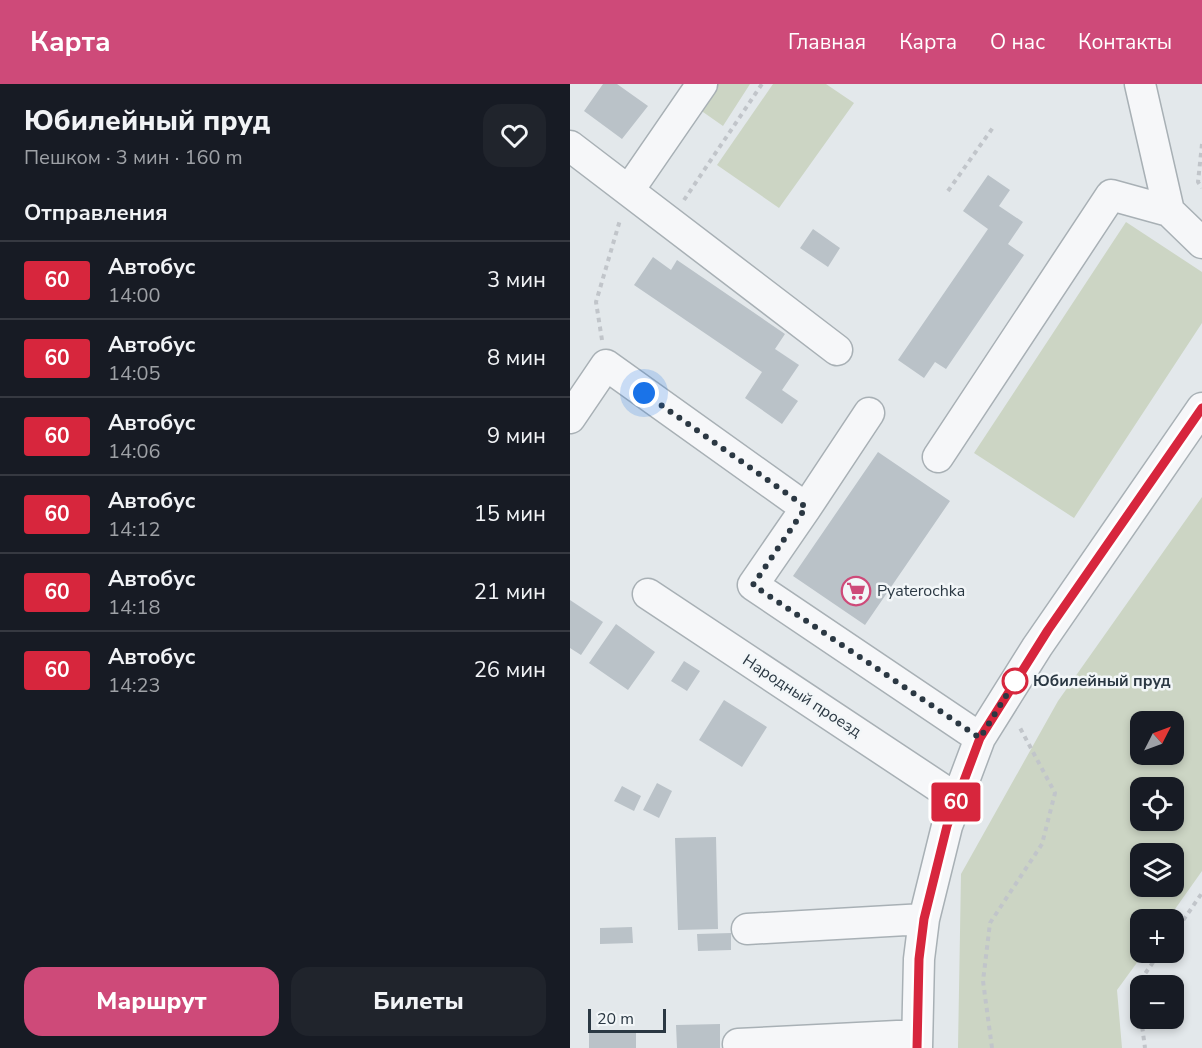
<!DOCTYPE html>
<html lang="ru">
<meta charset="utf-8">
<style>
:root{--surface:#171b24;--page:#20242c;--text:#f1f3f6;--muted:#9ea1a6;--line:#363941;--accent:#ce4a79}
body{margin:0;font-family:"Nunito Sans",sans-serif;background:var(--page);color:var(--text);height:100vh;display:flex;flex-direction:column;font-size:22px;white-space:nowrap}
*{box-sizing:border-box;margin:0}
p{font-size:20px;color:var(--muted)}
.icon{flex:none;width:33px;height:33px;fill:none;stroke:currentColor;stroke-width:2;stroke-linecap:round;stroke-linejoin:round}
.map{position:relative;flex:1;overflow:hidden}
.panel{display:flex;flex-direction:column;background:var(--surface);width:570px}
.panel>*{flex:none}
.badge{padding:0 12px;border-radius:4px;font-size:21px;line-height:39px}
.needle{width:39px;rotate:48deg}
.buttons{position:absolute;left:560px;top:627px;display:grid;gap:12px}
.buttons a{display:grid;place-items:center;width:54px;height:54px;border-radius:12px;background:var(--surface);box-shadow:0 3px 9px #0003;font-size:30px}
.scale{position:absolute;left:18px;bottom:15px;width:78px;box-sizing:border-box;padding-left:6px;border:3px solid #2b3843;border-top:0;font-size:16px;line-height:21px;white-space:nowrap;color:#2b3843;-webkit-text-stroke:4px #f2f6f8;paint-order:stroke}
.you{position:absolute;width:30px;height:30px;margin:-15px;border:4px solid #fff;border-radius:50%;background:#1a73e8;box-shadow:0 0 0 9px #1a73e833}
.map>.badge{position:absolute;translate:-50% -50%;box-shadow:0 0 0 3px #fff}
h2{padding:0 24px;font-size:22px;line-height:54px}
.round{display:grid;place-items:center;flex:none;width:63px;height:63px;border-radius:18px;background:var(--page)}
.head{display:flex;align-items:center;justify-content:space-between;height:102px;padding:0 24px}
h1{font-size:28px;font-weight:800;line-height:45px}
.primary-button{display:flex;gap:12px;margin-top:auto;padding:12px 24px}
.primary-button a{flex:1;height:69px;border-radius:18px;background:var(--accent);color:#fff;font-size:24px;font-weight:800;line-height:69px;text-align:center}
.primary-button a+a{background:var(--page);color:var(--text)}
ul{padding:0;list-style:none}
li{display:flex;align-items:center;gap:18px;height:78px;padding:0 24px;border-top:2px solid var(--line)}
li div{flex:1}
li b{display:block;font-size:22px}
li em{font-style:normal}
li .badge{min-width:66px;font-weight:700;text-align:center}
header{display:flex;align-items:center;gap:36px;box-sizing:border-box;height:84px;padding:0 30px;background:var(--accent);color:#fff}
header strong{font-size:28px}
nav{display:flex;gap:33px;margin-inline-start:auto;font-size:21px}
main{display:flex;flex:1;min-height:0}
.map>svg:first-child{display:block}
.green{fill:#ccd5c4;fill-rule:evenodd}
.building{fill:#bac2c8}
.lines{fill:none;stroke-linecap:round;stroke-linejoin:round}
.minor-casing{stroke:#a8b0b5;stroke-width:33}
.path{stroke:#c1c5ca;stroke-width:4;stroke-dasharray:4.5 4.5;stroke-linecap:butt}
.minor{stroke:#f6f7f9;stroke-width:30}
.line-casing{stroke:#fff;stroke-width:14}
.line{stroke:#d7263d;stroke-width:9}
.walk{stroke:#2b3843;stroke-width:6;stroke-dasharray:0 10.8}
.stop-dot{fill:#fff;stroke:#d7263d;stroke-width:3}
.labels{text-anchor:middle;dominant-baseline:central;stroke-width:5;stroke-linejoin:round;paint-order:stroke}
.poi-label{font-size:16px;fill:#2b3843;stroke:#f2f6f8;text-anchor:start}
.stop-label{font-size:16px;font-weight:bold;fill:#2b3843;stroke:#f2f6f8;text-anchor:start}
.street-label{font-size:16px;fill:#2b3843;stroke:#f2f6f8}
</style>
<header>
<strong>Карта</strong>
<nav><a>Главная</a><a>Карта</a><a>О нас</a><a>Контакты</a></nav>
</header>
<main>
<section class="panel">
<div class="head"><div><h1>Юбилейный пруд</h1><p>Пешком · 3 мин · 160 m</p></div><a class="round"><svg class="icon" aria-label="heart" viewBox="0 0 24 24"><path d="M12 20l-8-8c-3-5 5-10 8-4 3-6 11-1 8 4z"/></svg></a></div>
<h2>Отправления</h2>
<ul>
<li><span class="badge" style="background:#d7263d;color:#fff">60</span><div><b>Автобус</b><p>14:00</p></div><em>3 мин</em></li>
<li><span class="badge" style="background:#d7263d;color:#fff">60</span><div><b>Автобус</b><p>14:05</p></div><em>8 мин</em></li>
<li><span class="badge" style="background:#d7263d;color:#fff">60</span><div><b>Автобус</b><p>14:06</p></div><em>9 мин</em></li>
<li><span class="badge" style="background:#d7263d;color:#fff">60</span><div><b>Автобус</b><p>14:12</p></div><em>15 мин</em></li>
<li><span class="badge" style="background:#d7263d;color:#fff">60</span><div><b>Автобус</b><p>14:18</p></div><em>21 мин</em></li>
<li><span class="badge" style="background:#d7263d;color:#fff">60</span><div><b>Автобус</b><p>14:23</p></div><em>26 мин</em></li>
</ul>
<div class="primary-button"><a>Маршрут</a><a>Билеты</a></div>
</section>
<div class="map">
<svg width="632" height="964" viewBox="0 0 632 964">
<rect width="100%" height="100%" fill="#e3e8eb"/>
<path class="green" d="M137 0H180L153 42 123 21Z
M203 0H256L284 19 209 124 147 81Z
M556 138 632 188V239L504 434 404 369Z
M632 413V787L598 835 570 836V868L574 869 547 906 552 964H388L391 790 488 617ZM570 638H603V670H570ZM570 704H603V736H570ZM570 770H603V802H570Z"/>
<path class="building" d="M33 0H47L78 22 52 55 14 27Z
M418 91 440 106 429 122 453 138 438 160 454 171 376 285 365 278 354 294 328 276 418 145 393 127Z
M243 145 270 164 258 183 230 164Z
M83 173 101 186 107 176 215 250 205 265 229 281 212 306 228 317 212 340 175 314 192 288 64 201Z
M308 368 380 417 295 541 223 492Z
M0 516 33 538 11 571 0 564Z
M46 540 85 568 58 606 19 579Z
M114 577 130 587 117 607 101 597Z
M154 616 197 643 172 683 129 656Z
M87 699 102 707 89 734 73 726Z
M52 702 71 712 64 727 44 717Z
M146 753 148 845 108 846 105 754Z
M62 843 63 859 30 860V844Z
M161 849V866L128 867 127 850Z
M150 940V964H107L106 941Z
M66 946V964H19V948Z"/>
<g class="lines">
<g class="minor-casing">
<path id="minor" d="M570 0 599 127 632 159
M0 62 267 266
M59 106 132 0
M0 334 36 281 236 424 299 329
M368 373 541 111 599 127
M236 424 183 501 410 654
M78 510 387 715
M177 845 354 835
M168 960 347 951
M347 964 349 875 354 835 377 742 410 654 467 563 632 324"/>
</g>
<path class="path" d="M632 60 628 98 632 104
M378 107 424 42
M114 116 192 0
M32 256 26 218 50 136
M603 851 632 809
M570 931 566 903 590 868
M571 934 575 964
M422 964 413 897 420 839 472 760 485 709 449 642"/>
<use href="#minor" class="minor"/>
</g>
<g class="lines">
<g class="line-casing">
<path id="line" d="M347 964 349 875 354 835 377 742 410 654 478 546 632 324"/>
</g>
<use href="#line" class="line"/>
<path class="walk" d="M74 309 236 423 183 501 410 654 447 594 445 597"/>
</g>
<defs>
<g id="supermarket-ring" transform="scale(1.5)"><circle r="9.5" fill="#f2f6f8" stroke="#ce4a79" stroke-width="1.5"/><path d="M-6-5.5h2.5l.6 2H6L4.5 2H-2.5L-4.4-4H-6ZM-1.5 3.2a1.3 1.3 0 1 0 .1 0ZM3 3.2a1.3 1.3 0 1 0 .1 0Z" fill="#ce4a79"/></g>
</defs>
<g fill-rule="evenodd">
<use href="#supermarket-ring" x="286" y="507"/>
</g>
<circle class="stop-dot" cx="445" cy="597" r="12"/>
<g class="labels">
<g class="poi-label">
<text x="307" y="507">Pyaterochka</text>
</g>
<g class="stop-label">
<text x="463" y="597">Юбилейный пруд</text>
</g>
<g class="street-label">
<text transform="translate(232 612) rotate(33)">Народный проезд</text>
</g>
</g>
</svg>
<div class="buttons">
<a><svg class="needle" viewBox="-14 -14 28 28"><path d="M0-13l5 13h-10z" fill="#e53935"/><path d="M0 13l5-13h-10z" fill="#9ea1a6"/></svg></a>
<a><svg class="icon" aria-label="locate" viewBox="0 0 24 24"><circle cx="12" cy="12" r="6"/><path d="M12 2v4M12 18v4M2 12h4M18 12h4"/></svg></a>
<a><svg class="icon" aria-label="layers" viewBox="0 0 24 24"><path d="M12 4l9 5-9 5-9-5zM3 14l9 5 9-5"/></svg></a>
<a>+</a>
<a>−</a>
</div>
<div class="scale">20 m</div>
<div class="you" style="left:74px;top:309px"></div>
<b class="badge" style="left:386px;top:718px;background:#d7263d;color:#fff">60</b>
</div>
</main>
